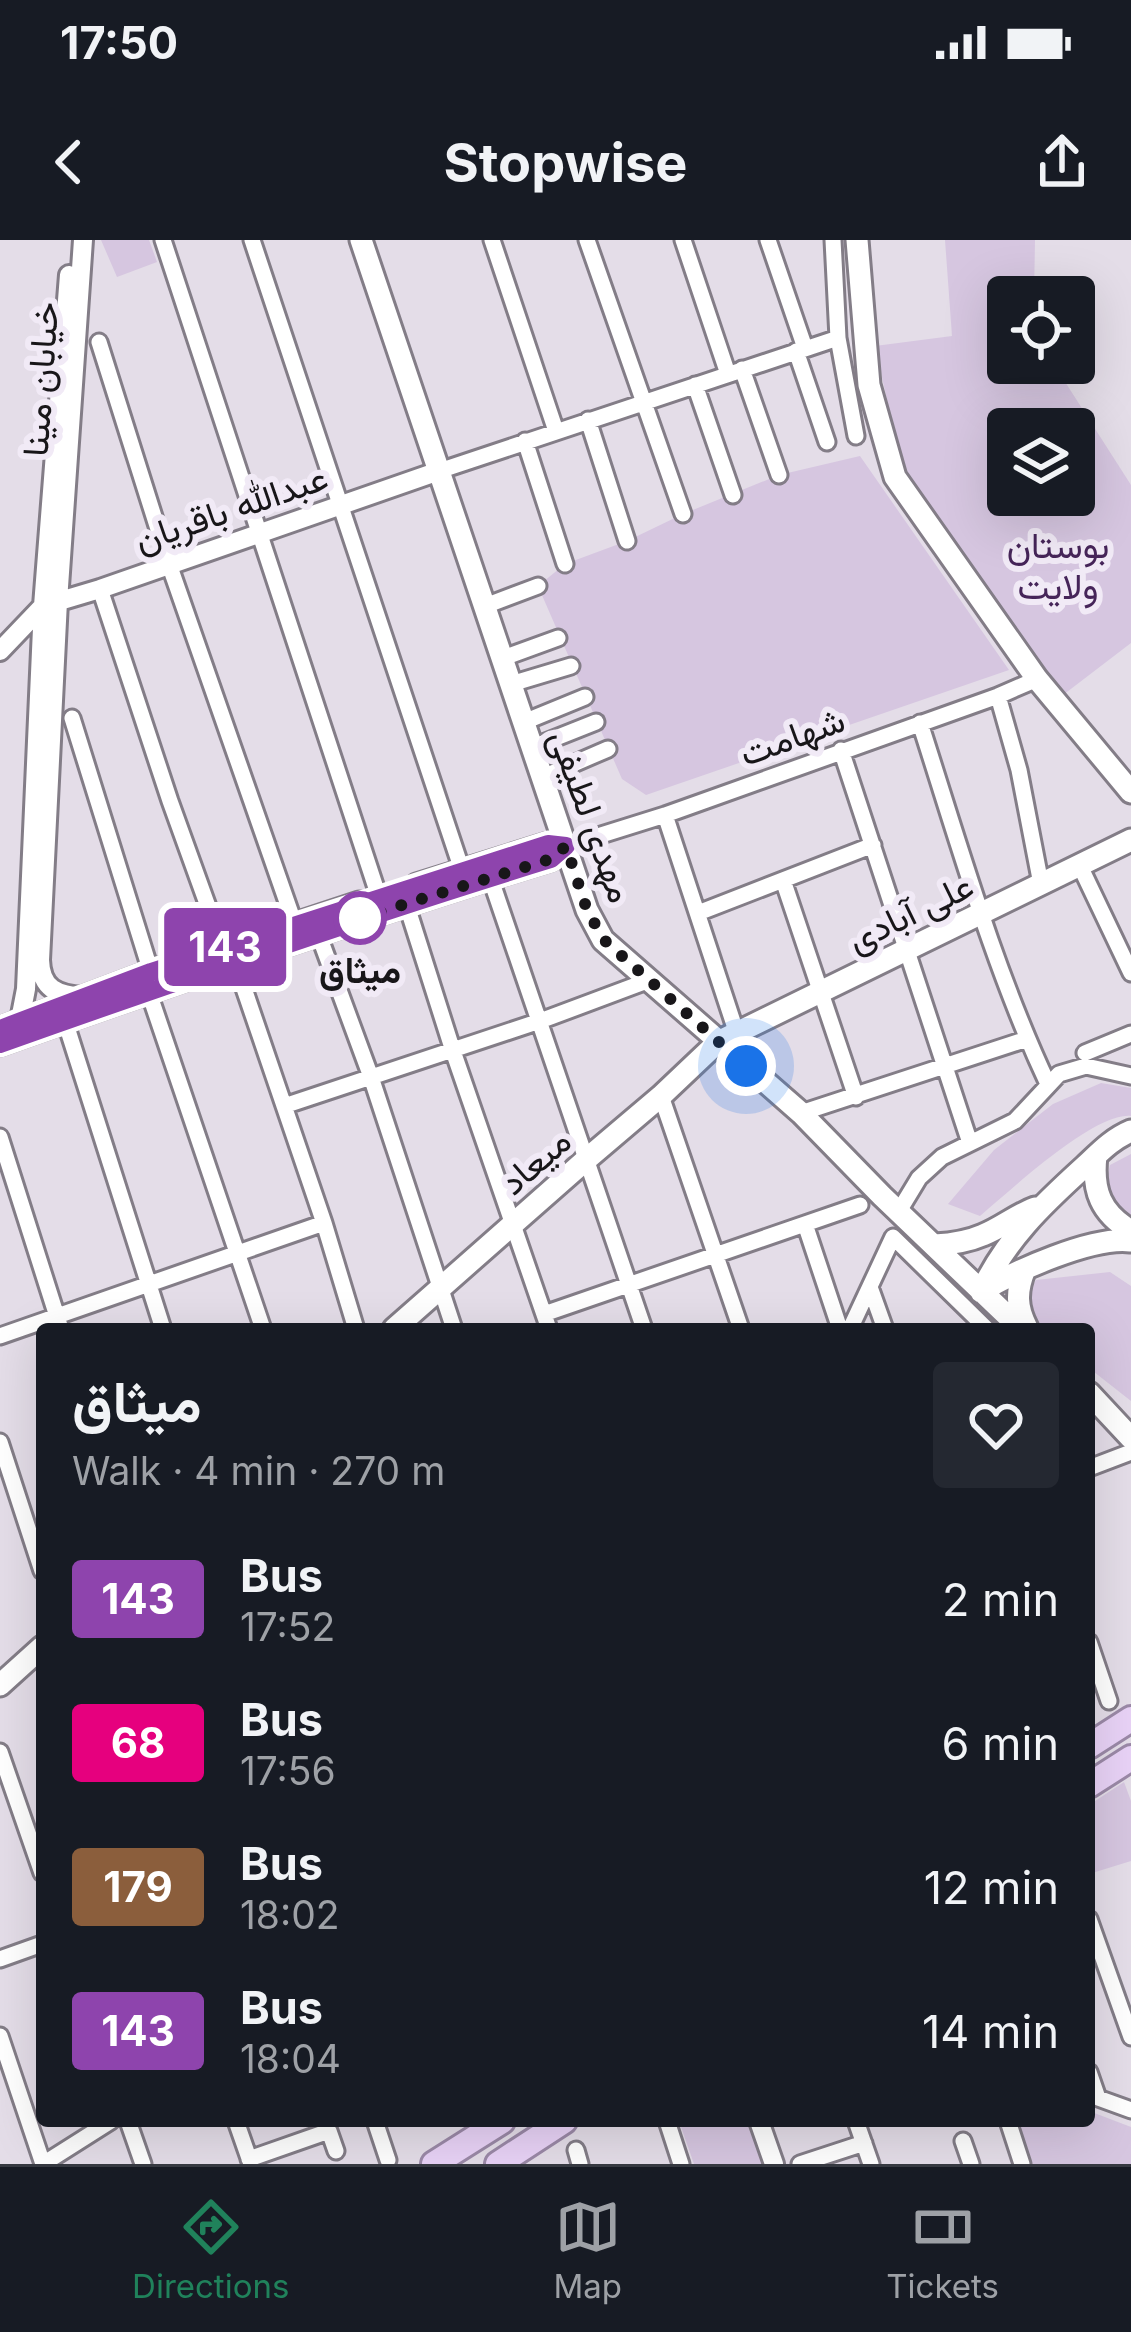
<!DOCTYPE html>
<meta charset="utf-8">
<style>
:root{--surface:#171b24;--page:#242831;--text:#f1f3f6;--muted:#9ea1a6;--line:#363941;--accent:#20825b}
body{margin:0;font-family:Inter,Vazirmatn,sans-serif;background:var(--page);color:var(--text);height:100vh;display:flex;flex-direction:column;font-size:45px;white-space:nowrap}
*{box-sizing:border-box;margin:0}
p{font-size:39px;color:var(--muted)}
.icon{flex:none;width:66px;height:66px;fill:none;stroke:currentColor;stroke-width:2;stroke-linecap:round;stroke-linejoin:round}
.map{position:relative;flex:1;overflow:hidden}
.drawer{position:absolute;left:36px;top:1083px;width:1059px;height:804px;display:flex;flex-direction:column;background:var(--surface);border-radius:12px;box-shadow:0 12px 48px #0002}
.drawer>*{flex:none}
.badge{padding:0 24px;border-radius:9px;font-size:42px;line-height:78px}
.tools{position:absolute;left:987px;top:36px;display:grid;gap:24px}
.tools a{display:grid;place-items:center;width:108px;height:108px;border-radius:12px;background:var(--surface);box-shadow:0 12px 48px #0002;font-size:60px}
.you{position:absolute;width:60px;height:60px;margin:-30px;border:9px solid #fff;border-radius:50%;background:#1a73e8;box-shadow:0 0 0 18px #1a73e833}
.map>.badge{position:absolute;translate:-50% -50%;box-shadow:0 0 0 6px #fff}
.round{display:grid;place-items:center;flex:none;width:126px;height:126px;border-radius:12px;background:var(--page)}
.headline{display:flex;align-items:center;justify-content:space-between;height:204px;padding:0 36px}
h1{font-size:57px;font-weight:700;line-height:90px}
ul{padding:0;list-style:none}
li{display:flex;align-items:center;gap:36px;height:144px;padding:0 36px}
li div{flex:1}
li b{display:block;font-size:45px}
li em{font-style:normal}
li .badge{min-width:132px;font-weight:700;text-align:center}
.status{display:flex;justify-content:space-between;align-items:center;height:84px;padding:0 60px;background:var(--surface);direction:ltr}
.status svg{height:33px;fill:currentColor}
header{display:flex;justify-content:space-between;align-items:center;height:156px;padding:0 36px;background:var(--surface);font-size:54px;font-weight:700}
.tabs{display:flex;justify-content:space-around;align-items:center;height:168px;border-top:3px solid var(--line);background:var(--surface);font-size:33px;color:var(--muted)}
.tabs a{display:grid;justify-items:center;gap:6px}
.tabs .active{color:var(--accent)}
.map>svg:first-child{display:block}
.green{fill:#d6c6e0;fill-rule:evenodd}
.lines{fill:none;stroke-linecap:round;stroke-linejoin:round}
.minor-casing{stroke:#837d87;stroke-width:21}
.tertiary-casing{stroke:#837d87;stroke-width:24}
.secondary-casing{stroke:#837d87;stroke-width:27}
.trunk-casing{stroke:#9b89a7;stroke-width:30}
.minor{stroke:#fff;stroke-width:15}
.tertiary{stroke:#fff;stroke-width:18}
.secondary{stroke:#fff;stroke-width:21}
.trunk{stroke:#e8d2f6;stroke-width:24}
.line-casing{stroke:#fff;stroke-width:27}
.line{stroke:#8e44ad;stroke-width:18}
.walk{stroke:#181619;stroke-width:12;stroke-dasharray:0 21.6}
.stop-dot{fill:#fff;stroke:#8e44ad;stroke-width:6}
.labels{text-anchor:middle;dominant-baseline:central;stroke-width:12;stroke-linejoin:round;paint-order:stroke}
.street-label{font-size:36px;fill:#181619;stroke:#f1eaf6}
.park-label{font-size:36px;fill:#462559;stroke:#f1eaf6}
.stop-label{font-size:36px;font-weight:bold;fill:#181619;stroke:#f1eaf6}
</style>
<div class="status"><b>17:50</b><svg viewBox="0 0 49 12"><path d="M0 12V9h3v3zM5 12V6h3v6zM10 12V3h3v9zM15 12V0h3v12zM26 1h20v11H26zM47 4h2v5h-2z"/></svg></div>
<header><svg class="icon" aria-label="back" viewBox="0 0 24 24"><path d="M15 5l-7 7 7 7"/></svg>Stopwise<svg class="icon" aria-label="share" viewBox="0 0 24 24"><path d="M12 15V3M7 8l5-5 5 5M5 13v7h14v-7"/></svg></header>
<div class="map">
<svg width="1131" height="1924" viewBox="0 0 1131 1924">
<rect width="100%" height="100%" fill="#e4dde8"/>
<path class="green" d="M101 0H149L157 22 117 37Z
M945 0H1035L1034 57H1008V123H1053L1131 245V403L1063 455 903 232 875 106 952 96ZM1008 189H1074V255H1008Z
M860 216 1009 430 646 555 622 539 538 346 565 324 627 301 683 274 779 235Z
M1101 843 1131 848V876C1094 872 1010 951 980 976L948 964 994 910 1053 864Z
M1131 914V981L1110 964 1106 942 1110 925Z
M1110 1032 1131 1046V1161L1089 1128V1089H1046L1032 1076 1026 1057 1036 1040Z
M1124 1542 1131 1561V1621L1089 1634V1565Z
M1089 1871 1131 1887V1924H1031L1018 1888 1047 1881H1089Z
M679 1881H747L763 1924H694Z"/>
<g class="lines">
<g class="minor-casing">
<path id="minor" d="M163 0 379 657
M252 0 462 630
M492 0 556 191
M587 0 683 274
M683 0 728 134
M768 0 805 108
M833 0 838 98 856 196
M99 102 169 324 295 685
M796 111 827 202
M742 129 779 235
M695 145 733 255
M588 180 627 301
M525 201 565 324
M439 231 838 98
M100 349 170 561 223 708
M485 366 538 346
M503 418 558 398
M511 444 571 426
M998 456 1019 530 1041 644
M72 478 151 732
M524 482 585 457
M920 483C959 604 994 729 1048 844
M533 507 596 482
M841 510 970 903
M543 537 608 509
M665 575 737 794
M566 606 665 575 998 456 1037 439
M1080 626 1131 733
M490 637 644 1089
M783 640 856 857
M406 663 453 811 549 1089
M698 673 873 605
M318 693 371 837 454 1089
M235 722 324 983 356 1089
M148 750 263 1089
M65 781 163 1089
M1085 813 1131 794
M661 856 741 1089
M284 866 540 781 647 741
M801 873 1027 799
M0 897 61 1089
M899 971 919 938 942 917 1015 881 1059 834 1086 826 1131 836
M805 984 840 1089
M870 1047 885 1089
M544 1074 860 965
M850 1089 893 997 987 1089
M0 1096 324 983
M0 1202 42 1331
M1089 1228 1131 1212
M1089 1402 1109 1461
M0 1512 42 1633
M1089 1679 1131 1797
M0 1719 42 1704
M0 1796 43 1924
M1089 1832 1098 1858 1131 1870
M128 1881 143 1924
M236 1881 251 1924
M375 1881 388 1920
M667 1881 681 1924
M856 1881 871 1924
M1008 1881 1022 1924
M963 1901 971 1924
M576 1910 580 1924
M249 1919 329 1891 336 1911
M43 1924 111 1881
M800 1924 864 1903"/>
</g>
<g class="tertiary-casing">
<path id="tertiary" d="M0 411 43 366 100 349 439 231
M83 757C57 755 41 749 40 720L58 361 83 0
M20 780 26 749 43 366 69 35
M759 1881 774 1924"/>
</g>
<g class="secondary-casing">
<path id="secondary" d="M361 0 587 670 603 700 801 873 882 956 1021 1089
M857 0 869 145 895 237 1037 439 1131 552
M417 645 548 604
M0 789 151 732 359 663
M0 804C183 739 365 676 551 619L566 606
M1131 891C1112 899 1100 912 1085 926 1042 965 1006 999 981 1052 1014 1031 1093 996 1131 1001
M1096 916C1092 951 1101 973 1131 991
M935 1005C951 1004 967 1002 983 995 1001 988 1016 975 1035 968
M1025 1029C1016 1051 1016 1067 1027 1088
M394 1089 588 918 661 856 718 802 1131 600
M1089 1153 1131 1198
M0 1445 42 1407"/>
</g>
<g class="trunk-casing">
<path id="trunk" d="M1089 1506 1131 1479
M1089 1545 1131 1518
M434 1924 502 1881
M498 1924 564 1881"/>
</g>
<use href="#minor" class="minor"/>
<use href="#tertiary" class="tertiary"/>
<use href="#secondary" class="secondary"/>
<use href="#trunk" class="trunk"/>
</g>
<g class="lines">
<g class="line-casing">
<path id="line" d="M0 789 151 732 548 604 566 606 551 619C365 676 183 739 0 804"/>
</g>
<use href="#line" class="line"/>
<path class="walk" d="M360 678 551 619 566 606 587 670 604 700 746 826"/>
</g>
<circle class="stop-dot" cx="360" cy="678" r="24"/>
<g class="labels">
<g class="street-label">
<text transform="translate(40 139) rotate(-86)">خیابان مینا</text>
<text transform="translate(231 268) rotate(-19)">عبدالله باقریان</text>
<text transform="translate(792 496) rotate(-20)">شهامت</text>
<text transform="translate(592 576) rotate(70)">مهدی لطیفی</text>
<text transform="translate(910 672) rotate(-26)">علی آبادی</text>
<text transform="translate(535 921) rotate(-41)">میعاد</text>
</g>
<g class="park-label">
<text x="1058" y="305">بوستان<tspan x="1058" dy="41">ولایت</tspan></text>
</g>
<g class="stop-label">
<text x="360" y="730">میثاق</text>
</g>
</g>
</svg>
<div class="tools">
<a><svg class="icon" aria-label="locate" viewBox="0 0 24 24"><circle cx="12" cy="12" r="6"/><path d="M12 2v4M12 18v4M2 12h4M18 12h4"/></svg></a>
<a><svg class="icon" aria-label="layers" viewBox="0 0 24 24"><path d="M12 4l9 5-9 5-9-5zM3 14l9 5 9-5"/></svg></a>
</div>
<div class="you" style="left:746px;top:826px"></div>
<b class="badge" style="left:225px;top:707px;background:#8e44ad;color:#fff">143</b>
<section class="drawer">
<div class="headline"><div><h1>میثاق</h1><p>Walk · 4 min · 270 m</p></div><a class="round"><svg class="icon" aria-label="heart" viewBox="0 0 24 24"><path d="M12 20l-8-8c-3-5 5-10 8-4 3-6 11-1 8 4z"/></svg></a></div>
<ul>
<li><span class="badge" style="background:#8e44ad;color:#fff">143</span><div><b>Bus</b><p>17:52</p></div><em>2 min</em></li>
<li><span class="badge" style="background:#e6007e;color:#fff">68</span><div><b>Bus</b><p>17:56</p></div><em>6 min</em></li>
<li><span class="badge" style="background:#8b5e3c;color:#fff">179</span><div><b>Bus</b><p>18:02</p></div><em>12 min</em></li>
<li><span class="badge" style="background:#8e44ad;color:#fff">143</span><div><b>Bus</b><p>18:04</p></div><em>14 min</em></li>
</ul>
</section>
</div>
<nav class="tabs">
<a class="active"><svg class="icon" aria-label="directions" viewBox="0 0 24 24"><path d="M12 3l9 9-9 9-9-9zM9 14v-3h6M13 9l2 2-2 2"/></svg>Directions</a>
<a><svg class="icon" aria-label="map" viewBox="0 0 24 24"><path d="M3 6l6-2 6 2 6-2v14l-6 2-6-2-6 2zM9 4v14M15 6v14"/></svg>Map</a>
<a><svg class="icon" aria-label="tickets" viewBox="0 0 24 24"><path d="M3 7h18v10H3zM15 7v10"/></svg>Tickets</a>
</nav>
